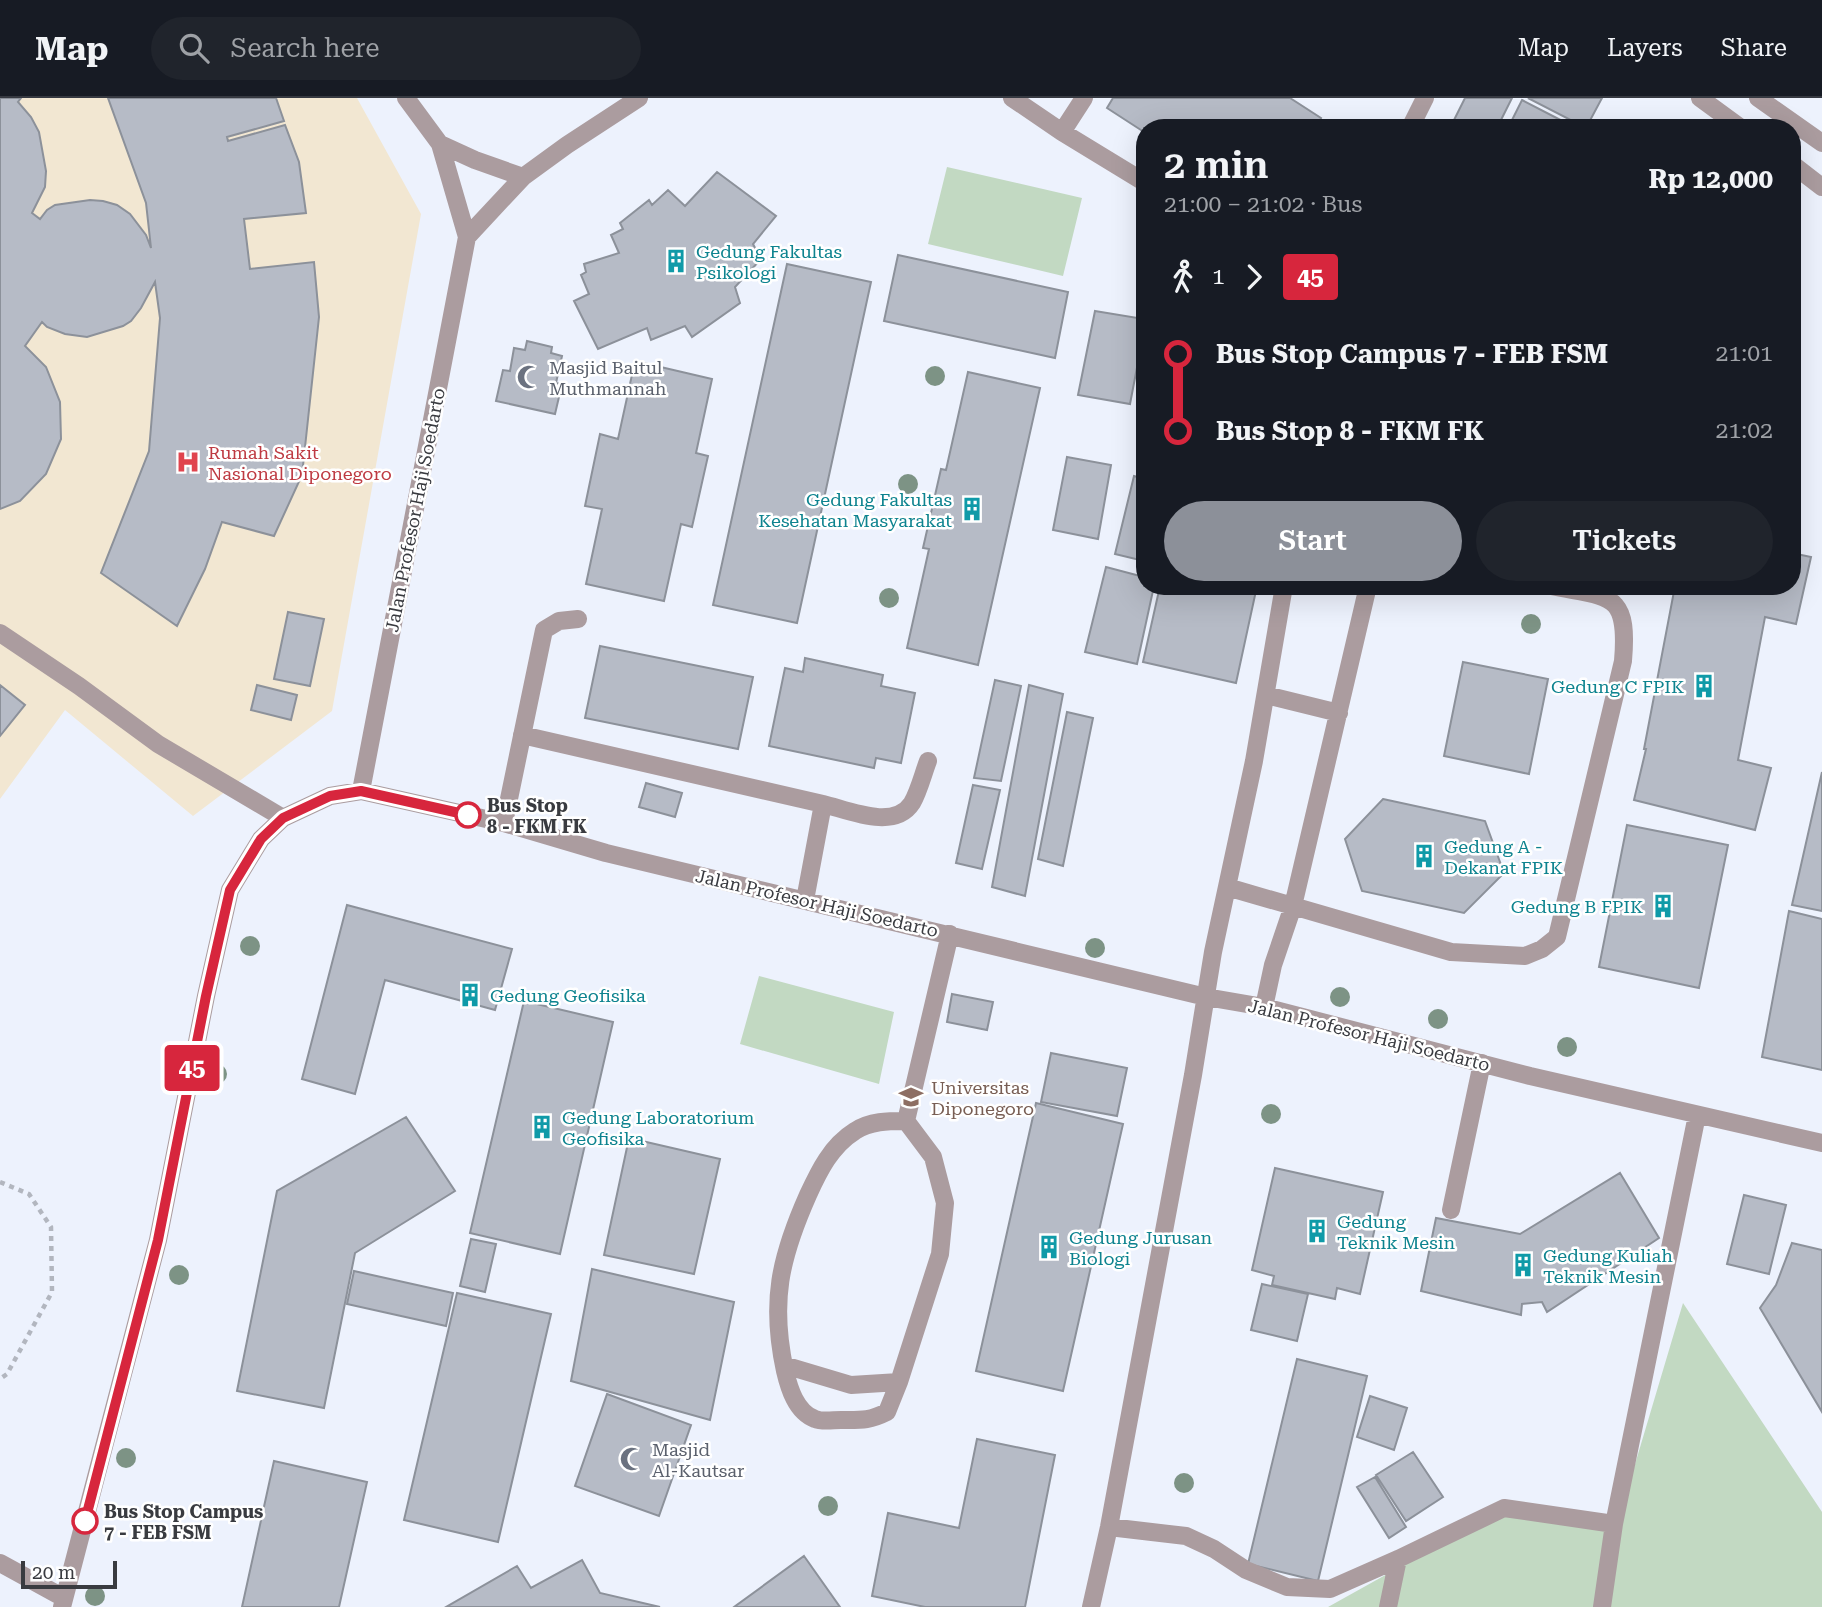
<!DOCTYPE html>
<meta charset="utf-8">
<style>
:root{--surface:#171b24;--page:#20242c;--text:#f1f3f6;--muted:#9ea1a6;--line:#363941;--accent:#8c9099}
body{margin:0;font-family:"Roboto Serif",serif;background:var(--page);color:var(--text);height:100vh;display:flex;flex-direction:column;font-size:26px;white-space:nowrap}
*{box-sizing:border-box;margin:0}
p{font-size:23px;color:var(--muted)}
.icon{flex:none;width:38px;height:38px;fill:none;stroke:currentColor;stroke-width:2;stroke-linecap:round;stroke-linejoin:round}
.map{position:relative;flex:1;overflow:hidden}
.panel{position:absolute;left:1136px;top:21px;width:665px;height:476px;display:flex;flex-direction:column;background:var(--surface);border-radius:28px;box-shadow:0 7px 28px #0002}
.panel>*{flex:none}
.badge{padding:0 14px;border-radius:5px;font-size:24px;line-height:46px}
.scale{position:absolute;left:21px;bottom:18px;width:96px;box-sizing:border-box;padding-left:7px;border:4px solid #393b40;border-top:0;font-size:19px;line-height:24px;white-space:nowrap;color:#393b40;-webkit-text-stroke:5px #fff;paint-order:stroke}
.map>.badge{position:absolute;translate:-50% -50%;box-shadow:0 0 0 4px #fff}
.legs{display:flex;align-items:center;gap:10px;height:77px;padding:0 28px;font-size:23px}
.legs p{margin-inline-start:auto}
.overview{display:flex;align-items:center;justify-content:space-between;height:119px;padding:0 28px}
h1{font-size:38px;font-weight:600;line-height:52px}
.cta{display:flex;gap:14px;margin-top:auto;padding:14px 28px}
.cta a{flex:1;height:80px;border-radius:42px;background:var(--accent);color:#fff;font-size:28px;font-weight:600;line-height:80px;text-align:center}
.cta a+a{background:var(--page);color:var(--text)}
ul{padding:0 28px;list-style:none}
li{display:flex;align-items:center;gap:24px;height:77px;font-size:26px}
li i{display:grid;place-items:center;width:10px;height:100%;margin:0 9px;background:currentColor}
li i::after{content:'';width:18px;height:18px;margin:-9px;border:5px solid;border-radius:50%;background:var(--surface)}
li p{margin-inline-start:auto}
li:first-child i{background:linear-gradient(#0000 50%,currentColor 0)}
li:last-child i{background:linear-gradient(currentColor 50%,#0000 0)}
header{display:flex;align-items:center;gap:42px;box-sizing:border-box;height:98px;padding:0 35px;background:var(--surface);border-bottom:2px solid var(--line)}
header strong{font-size:33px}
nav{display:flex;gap:38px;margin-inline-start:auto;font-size:24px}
.search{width:490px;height:63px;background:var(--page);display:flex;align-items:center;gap:18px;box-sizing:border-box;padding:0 24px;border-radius:38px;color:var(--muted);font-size:26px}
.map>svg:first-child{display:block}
.medical{fill:#f2e7d2}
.green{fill:#c2d9c2}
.building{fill:#b6bbc6;stroke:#8c919a;stroke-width:2}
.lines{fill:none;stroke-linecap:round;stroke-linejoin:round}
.path{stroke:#b2b6bf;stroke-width:4.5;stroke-dasharray:5 5;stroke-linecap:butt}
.minor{stroke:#ab9c9f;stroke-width:18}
.tree{fill:#7d9385}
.line-1-casing{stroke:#fff;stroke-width:16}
.line-1{stroke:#d7263d;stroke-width:10}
.stop-1-dot{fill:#fff;stroke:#d7263d;stroke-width:3.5}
.labels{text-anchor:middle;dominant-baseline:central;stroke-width:5;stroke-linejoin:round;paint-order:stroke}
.culture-label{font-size:18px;fill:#0d838f;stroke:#fff;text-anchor:start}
.worship-label{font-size:18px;fill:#5b616d;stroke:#fff;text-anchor:start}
.health-label{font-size:18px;fill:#be3a42;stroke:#fff;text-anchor:start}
.street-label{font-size:18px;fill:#393b40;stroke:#fff}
.stop-label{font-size:18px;font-weight:bold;fill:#393b40;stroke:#fff;text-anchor:start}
.education-label{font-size:18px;fill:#785e54;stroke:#fff;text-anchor:start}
</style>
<header>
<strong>Map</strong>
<div class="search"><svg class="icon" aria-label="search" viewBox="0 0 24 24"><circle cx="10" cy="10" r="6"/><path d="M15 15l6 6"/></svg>Search here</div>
<nav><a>Map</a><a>Layers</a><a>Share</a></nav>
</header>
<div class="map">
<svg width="1822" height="1509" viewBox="0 0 1822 1509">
<rect width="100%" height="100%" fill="#edf2fd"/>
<path class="medical" d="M0 0H357L421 116 332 613 193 718 65 612 0 701Z"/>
<path class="green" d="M947 69 1082 100 1063 178 928 146Z
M759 878 894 914 879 986 740 946Z
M1683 1205 1822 1414V1509H1328L1459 1436 1504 1414 1616 1430Z"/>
<path class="building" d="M0 0H21L18 4 31 19 39 34 46 73 45 89 32 115 40 121 47 112 55 107 90 102 103 103 117 107 130 116 146 137 151 150 146 105 108 0H276L284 23 227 39 228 43 285 27 299 64 306 115 244 121 250 171 314 164 319 219 302 377 274 438 222 424 205 471 177 528 101 475 149 353 160 220 155 184 141 210 131 223 123 228 87 239 65 236 47 229 42 224 25 248 46 269 60 304 61 341 46 376 20 403 0 411Z
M1113 0H1290L1321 20 1315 30H1144V34L1107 10Z
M1465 0H1512L1497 30H1450Z
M1528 0H1602L1586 30Z
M1522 2 1576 30H1508Z
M717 74 776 118 753 146 761 161 735 189 740 205 692 239 685 228 651 242 647 230 598 251 574 203 589 196 581 177 586 174 584 166 619 155 611 137 623 131 620 125 649 102 652 107 668 92 685 108Z
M898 157 1068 194 1055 260 884 223Z
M787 166 871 184 797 525 713 507Z
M1095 213 1144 221V233L1130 306 1078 297Z
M527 243 552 249 551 255 562 258 556 285 562 286 555 316 496 303 503 272 510 273 514 250 525 252Z
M635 263 712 281 696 355 708 358 692 429 681 426 664 503 586 486 602 411 585 408 600 336 618 341Z
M968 274 1040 290 978 567 907 550 929 451 923 450 941 371 946 372Z
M1067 359 1111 367 1098 441 1053 432Z
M1134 378 1144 381V463L1115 456Z
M1792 455 1811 459 1796 526 1765 519 1738 662 1771 670 1755 732 1634 702 1646 651H1644L1675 488H1792Z
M1106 469 1144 479V488H1154L1137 566 1085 554Z
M1160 488H1257L1236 585 1143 564Z
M288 514 324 521 310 588 274 581Z
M600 548 753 579 738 651 585 620Z
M805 560 883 577 881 588 915 595 901 665 876 660 874 670 769 648 785 570 803 574Z
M1463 564 1548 581 1529 676 1444 658Z
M995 582 1021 588 1001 683 974 680Z
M0 587 25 607 0 638Z
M257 587 297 597 291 622 251 612Z
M1029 587 1063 596 1025 798 992 789Z
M1067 614 1093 620 1063 768 1038 761Z
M1822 674V813L1792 807Z
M646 685 682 695 675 719 639 709Z
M973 687 1000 692 982 771 956 765Z
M1383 701 1485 723 1504 775 1464 815 1362 793 1345 741Z
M1627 727 1728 747 1699 890 1599 869Z
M347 807 512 851 495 912 385 882 355 996 302 981Z
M1789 813 1822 821V972L1762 959Z
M952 896 993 904 987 932 947 924Z
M524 903 613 924 560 1156 470 1135Z
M1051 955 1127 970 1117 1018 1041 1004Z
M1036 1005 1123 1026 1063 1293 976 1273Z
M406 1019 455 1093 355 1155 324 1310 237 1293 277 1093Z
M629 1040 720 1061 694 1176 604 1157Z
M1275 1070 1383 1094 1360 1196 1337 1190 1335 1201 1272 1187 1274 1178 1252 1172Z
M1620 1075 1659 1140 1547 1214 1542 1204 1522 1206 1521 1217 1421 1193 1436 1120 1520 1136Z
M1744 1097 1786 1107 1769 1176 1727 1166Z
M471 1141 496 1146 485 1194 460 1188Z
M1792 1145 1822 1152V1314L1760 1210 1776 1187Z
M592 1171 734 1204 710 1322 571 1283Z
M354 1173 453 1195 446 1228 347 1206Z
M1262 1186 1308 1196 1297 1243 1251 1232Z
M457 1195 551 1216 498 1444 404 1422Z
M1297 1261 1367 1278 1318 1483 1248 1466Z
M607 1296 691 1327 659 1418 575 1388Z
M1370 1298 1407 1310 1394 1352 1357 1339Z
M977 1341 1055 1357 1025 1509H925L872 1498 888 1415 959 1430Z
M1413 1354 1443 1399 1406 1423 1376 1377Z
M274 1363 367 1384 339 1509H242Z
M1375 1379 1406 1429 1389 1440 1357 1389Z
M804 1458 840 1509H734Z
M582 1462 600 1495 660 1509H446L517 1468 531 1490Z"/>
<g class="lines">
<path class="path" d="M0 1084 29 1096 51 1129 52 1194 7 1276 0 1281"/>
<path class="minor" d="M1012 0 1062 34 1144 84
M1700 0 1741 30
M1758 0 1822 45
M1410 30 1425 0
M1062 34 1084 0
M440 46 475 62 523 79
M1792 66 1822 89
M467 139 523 79 567 47 639 0
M0 535 79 588 158 646 283 720
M1266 597 1339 615
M522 637 823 706 805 802
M361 693 467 139 440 46 406 0
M823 706C848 712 894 733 912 705 919 693 923 676 928 663
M504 725 544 532 559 523 578 521
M1227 789 1451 854 1525 858 1542 851 1557 839 1623 563C1629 493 1610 500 1551 488
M1264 909 1273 867 1293 808 1368 488
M1451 1112 1482 965
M784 1267 851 1287 899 1284 940 1156 945 1105 933 1059 906 1023 950 836
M899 1284 887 1314C869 1323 861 1322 841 1322 833 1322 822 1324 815 1321 796 1314 789 1290 785 1273 770 1204 780 1160 808 1097 819 1073 831 1048 855 1033 870 1023 888 1023 906 1023
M1109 1429 1186 1438 1214 1451 1246 1472 1287 1489 1330 1491 1398 1461 1504 1410 1614 1426 1697 1017
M0 1465 64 1500
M62 1509 158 1142 206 898 230 792 261 741 283 720 330 698 361 693 504 725 606 755 1206 899 1264 909 1530 978 1822 1045
M1091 1509 1109 1429 1193 977 1213 854 1254 663 1284 488
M1388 1509 1398 1461
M1602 1509 1614 1426"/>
</g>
<g class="tree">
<circle cx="935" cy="278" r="10"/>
<circle cx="908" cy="386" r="10"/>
<circle cx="889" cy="500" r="10"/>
<circle cx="1531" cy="526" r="10"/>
<circle cx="250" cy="848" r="10"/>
<circle cx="1095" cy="850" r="10"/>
<circle cx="1340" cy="899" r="10"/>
<circle cx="1438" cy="921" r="10"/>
<circle cx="1567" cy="949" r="10"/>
<circle cx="217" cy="976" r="10"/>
<circle cx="1271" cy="1016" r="10"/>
<circle cx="179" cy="1177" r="10"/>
<circle cx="126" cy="1360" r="10"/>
<circle cx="1184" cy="1385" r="10"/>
<circle cx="828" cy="1408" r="10"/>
<circle cx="95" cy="1498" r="10"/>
</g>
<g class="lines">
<g class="line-1-casing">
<path id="line-1" d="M85 1423 158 1142 206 898 230 792 261 741 283 720 330 698 361 693 468 717"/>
</g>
<use href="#line-1" class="line-1"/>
</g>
<defs>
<g id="building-bare" transform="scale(1.89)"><path d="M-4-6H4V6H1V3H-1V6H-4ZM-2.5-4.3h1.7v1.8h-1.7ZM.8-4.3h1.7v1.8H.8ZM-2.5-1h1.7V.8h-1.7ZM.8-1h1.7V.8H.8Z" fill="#0f9aa8" stroke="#fff" stroke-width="2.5" paint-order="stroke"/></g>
<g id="mosque-bare" transform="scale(1.89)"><path d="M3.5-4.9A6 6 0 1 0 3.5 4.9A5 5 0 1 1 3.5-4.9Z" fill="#6b7280" stroke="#fff" stroke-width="2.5" paint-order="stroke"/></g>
<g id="hospital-bare" transform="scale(1.89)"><path d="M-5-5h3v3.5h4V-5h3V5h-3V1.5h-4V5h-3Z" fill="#e0444e" stroke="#fff" stroke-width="2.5" paint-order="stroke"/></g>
<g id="university-bare" transform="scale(1.89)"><path d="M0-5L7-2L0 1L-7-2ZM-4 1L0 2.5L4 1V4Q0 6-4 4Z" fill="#8d6e63" stroke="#fff" stroke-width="2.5" paint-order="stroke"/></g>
</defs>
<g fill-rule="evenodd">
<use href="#building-bare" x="676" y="163"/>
<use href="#mosque-bare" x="529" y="279"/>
<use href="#hospital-bare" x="188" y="364"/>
<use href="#building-bare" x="972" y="411"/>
<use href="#building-bare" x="1704" y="588"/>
<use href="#building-bare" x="1424" y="758"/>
<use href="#building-bare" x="1663" y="808"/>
<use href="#building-bare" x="470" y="897"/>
<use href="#university-bare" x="911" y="999"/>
<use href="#building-bare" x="542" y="1029"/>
<use href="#building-bare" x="1317" y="1133"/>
<use href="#building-bare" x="1049" y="1149"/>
<use href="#building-bare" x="1523" y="1167"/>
<use href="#mosque-bare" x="632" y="1361"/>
</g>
<g class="stop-1-dot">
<circle cx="468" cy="717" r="12"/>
<circle cx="85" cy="1423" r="12"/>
</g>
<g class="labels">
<g class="culture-label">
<text x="696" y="153">Gedung Fakultas<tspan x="696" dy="21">Psikologi</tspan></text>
<text x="952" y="401" text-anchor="end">Gedung Fakultas<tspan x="952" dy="21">Kesehatan Masyarakat</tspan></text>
<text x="1684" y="588" text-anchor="end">Gedung C FPIK</text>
<text x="1444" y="748">Gedung A -<tspan x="1444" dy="21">Dekanat FPIK</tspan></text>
<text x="1643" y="808" text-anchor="end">Gedung B FPIK</text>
<text x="490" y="897">Gedung Geofisika</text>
<text x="562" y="1019">Gedung Laboratorium<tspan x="562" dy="21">Geofisika</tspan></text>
<text x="1337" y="1123">Gedung<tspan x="1337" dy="21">Teknik Mesin</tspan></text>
<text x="1069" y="1139">Gedung Jurusan<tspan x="1069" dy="21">Biologi</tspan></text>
<text x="1543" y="1157">Gedung Kuliah<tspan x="1543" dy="21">Teknik Mesin</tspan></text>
</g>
<g class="worship-label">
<text x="549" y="269">Masjid Baitul<tspan x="549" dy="21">Muthmannah</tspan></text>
<text x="652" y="1351">Masjid<tspan x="652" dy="21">Al-Kautsar</tspan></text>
</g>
<g class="health-label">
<text x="208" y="354">Rumah Sakit<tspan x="208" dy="21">Nasional Diponegoro</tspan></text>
</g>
<g class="street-label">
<text transform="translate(415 412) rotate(-79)">Jalan Profesor Haji Soedarto</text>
<text transform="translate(817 805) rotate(13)">Jalan Profesor Haji Soedarto</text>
<text transform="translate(1369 937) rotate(14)">Jalan Profesor Haji Soedarto</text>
</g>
<g class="stop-label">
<text x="487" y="707">Bus Stop<tspan x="487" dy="21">8 - FKM FK</tspan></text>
<text x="104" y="1413">Bus Stop Campus<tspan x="104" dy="21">7 - FEB FSM</tspan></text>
</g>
<g class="education-label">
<text x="931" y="989">Universitas<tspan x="931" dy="21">Diponegoro</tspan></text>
</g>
</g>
</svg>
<div class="scale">20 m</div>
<b class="badge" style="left:192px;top:970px;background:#d7263d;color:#fff">45</b>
<section class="panel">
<div class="overview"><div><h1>2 min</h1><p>21:00 – 21:02 · Bus</p></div><b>Rp 12,000</b></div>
<div class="legs"><svg class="icon" aria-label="walk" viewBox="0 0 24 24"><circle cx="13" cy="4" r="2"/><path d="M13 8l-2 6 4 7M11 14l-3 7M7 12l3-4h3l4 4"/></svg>1<svg class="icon" aria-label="forward" viewBox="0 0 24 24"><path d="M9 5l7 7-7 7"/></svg><b class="badge" style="background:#d7263d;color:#fff">45</b></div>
<ul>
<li><i style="color:#d7263d"></i><b>Bus Stop Campus 7 - FEB FSM</b><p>21:01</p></li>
<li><i style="color:#d7263d"></i><b>Bus Stop 8 - FKM FK</b><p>21:02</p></li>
</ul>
<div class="cta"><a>Start</a><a>Tickets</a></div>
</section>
</div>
